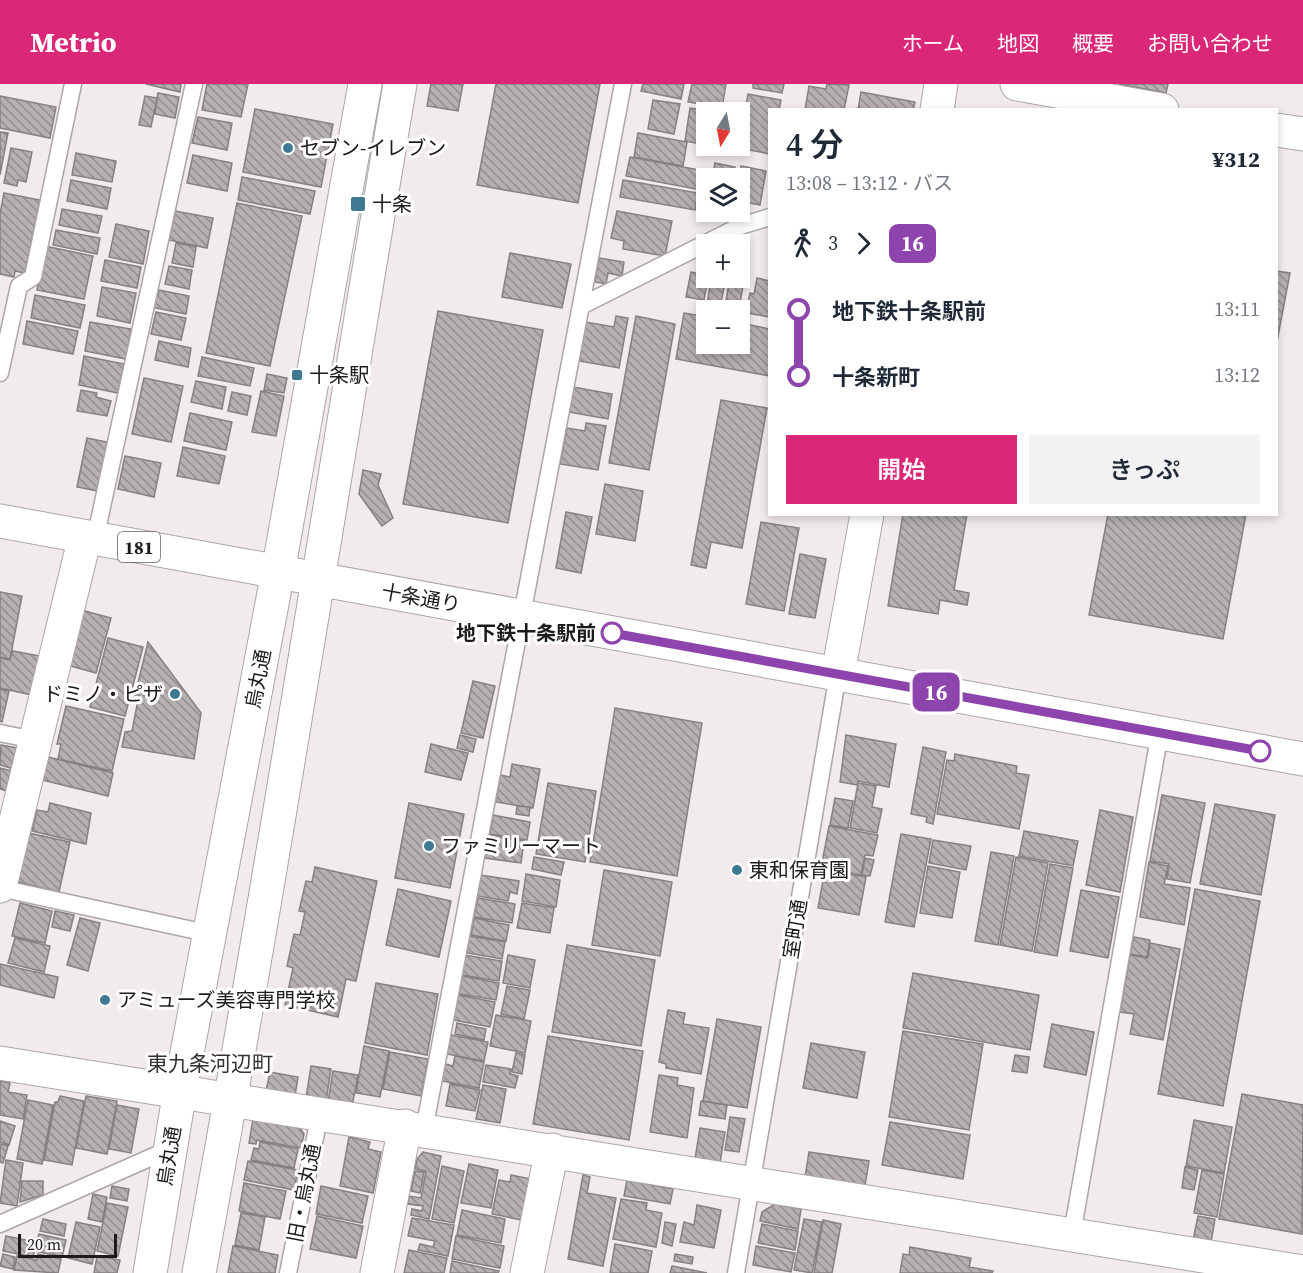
<!DOCTYPE html>
<html lang="ja">
<meta charset="utf-8">
<style>
:root{--surface:#fff;--page:#f2f2f3;--text:#1f2937;--muted:#747a83;--accent:#db2777}
body{margin:0;font-family:"Source Serif 4","Noto Sans JP",serif;background:var(--page);color:var(--text);height:100vh;display:flex;flex-direction:column;font-size:22px;white-space:nowrap}
*{box-sizing:border-box;margin:0}
p{font-size:20px;color:var(--muted)}
.icon{flex:none;width:33px;height:33px;fill:none;stroke:currentColor;stroke-width:2;stroke-linecap:round;stroke-linejoin:round}
.map{position:relative;flex:1;overflow:hidden}
.side{position:absolute;left:768px;top:24px;width:510px;height:408px;display:flex;flex-direction:column;background:var(--surface);border-radius:0px;box-shadow:0 3px 9px #0003}
.side>*{flex:none}
.badge{padding:0 12px;border-radius:9px;font-size:21px;line-height:39px}
.needle{width:39px;rotate:190deg}
.fabs{position:absolute;left:696px;top:18px;display:grid;gap:12px}
.fabs a{display:grid;place-items:center;width:54px;height:54px;border-radius:0px;background:var(--surface);box-shadow:0 3px 9px #0003;font-size:30px}
.scale{position:absolute;left:18px;bottom:15px;width:99px;box-sizing:border-box;padding-left:6px;border:3px solid #1d1a1a;border-top:0;font-size:16px;line-height:21px;white-space:nowrap;color:#1d1a1a;-webkit-text-stroke:4px #fff;paint-order:stroke}
.map>.badge{position:absolute;translate:-50% -50%;box-shadow:0 0 0 3px #fff}
.legs{display:flex;align-items:center;gap:9px;height:66px;padding:0 18px;font-size:20px}
.legs p{margin-inline-start:auto}
.head{display:flex;align-items:center;justify-content:space-between;height:102px;padding:0 18px}
h1{font-size:33px;font-weight:600;line-height:45px}
.primary-button{display:flex;gap:12px;margin-top:auto;padding:12px 18px}
.primary-button a{flex:1;height:69px;border-radius:0px;background:var(--accent);color:#fff;font-size:24px;font-weight:600;line-height:69px;text-align:center}
.primary-button a+a{background:var(--page);color:var(--text)}
ul{padding:0 18px;list-style:none}
li{display:flex;align-items:center;gap:21px;height:66px;font-size:22px}
li i{display:grid;place-items:center;width:9px;height:100%;margin:0 8px;background:currentColor}
li i::after{content:'';width:15px;height:15px;margin:-8px;border:4px solid;border-radius:50%;background:var(--surface)}
li p{margin-inline-start:auto}
li:first-child i{background:linear-gradient(#0000 50%,currentColor 0)}
li:last-child i{background:linear-gradient(currentColor 50%,#0000 0)}
header{display:flex;align-items:center;gap:36px;box-sizing:border-box;height:84px;padding:0 30px;background:var(--accent);color:#fff}
header strong{font-size:28px}
nav{display:flex;gap:33px;margin-inline-start:auto;font-size:21px}
.map>svg:first-child{display:block}
.building{fill:url(#building-back-hatch);stroke:#868181;stroke-width:1.5}
.lines{fill:none;stroke-linecap:round;stroke-linejoin:round}
.service-casing{stroke:#aca6a6;stroke-width:19}
.minor-casing{stroke:#aca6a6;stroke-width:35}
.tertiary-casing{stroke:#aca6a6;stroke-width:35}
.primary-casing{stroke:#aca6a6;stroke-width:35}
.service{stroke:#fff;stroke-width:16}
.minor{stroke:#fff;stroke-width:33}
.tertiary{stroke:#fff;stroke-width:33}
.primary{stroke:#fff;stroke-width:33}
.line-1-casing{stroke:#fff;stroke-width:14}
.line-1{stroke:#8e44ad;stroke-width:9}
.poi-dot{fill:#3e7891;stroke:#fff;stroke-width:2}
.stop-1-dot{fill:#fff;stroke:#8e44ad;stroke-width:3}
.labels{text-anchor:middle;dominant-baseline:central;stroke-width:6;stroke-linejoin:round;paint-order:stroke}
.shield{fill:#fff;stroke:#615f5f;stroke-width:1.5}
.shield-label{font-size:18px;font-weight:bold;fill:#1d1a1a}
.poi-label{font-size:20px;fill:#1d1a1a;stroke:#fff;text-anchor:start}
.street-label{font-size:20px;fill:#1d1a1a;stroke:#fff}
.stop-label{font-size:20px;font-weight:bold;fill:#1d1a1a;stroke:#fff;text-anchor:end}
.neighbourhood-label{font-size:21px;fill:#363131;stroke:#fff}
</style>
<header>
<strong>Metrio</strong>
<nav><a>ホーム</a><a>地図</a><a>概要</a><a>お問い合わせ</a></nav>
</header>
<div class="map">
<svg width="1303" height="1189" viewBox="0 0 1303 1189">
<defs>
<pattern id="building-back-hatch" width="6" height="6" patternUnits="userSpaceOnUse" patternTransform="scale(1.5)"><rect width="6" height="6" fill="#b6b0b0"/><path d="M-1 5l2 2M0 0l6 6M5-1l2 2" fill="none" stroke="#938e8e"/></pattern>
</defs>
<rect width="100%" height="100%" fill="#f1ebeb"/>
<path class="building" d="M146 0H181L180 8Z
M207 0H248L241 33 202 26Z
M431 0H463L458 27 427 22Z
M496 0H600L578 119 477 101Z
M643 0H684L681 15 641 7Z
M692 0H726L722 24 688 18Z
M753 0H784L782 9 753 4Z
M827 0 849 1 844 26H805L809 2 826 5Z
M1119 0H1168L1166 9Z
M861 8 915 18 913 26H858Z
M158 9 179 13 175 34 155 30Z
M748 10 781 16 779 26H770V70L739 64Z
M0 12 56 23 50 54 0 44Z
M145 12 157 14 151 43 139 41Z
M653 16 680 20 674 50 648 45Z
M690 24 717 28H706V61L685 57Z
M255 25 333 40 321 103 243 88Z
M198 33 232 39 227 66 192 59Z
M0 48 8 49 0 91Z
M638 49 687 58 683 82 634 73Z
M11 64 32 68 26 98 18 96 17 102 4 99Z
M76 69 116 77 112 98 72 91Z
M193 71 232 79 227 107 187 99Z
M630 73 705 87 701 106 626 92Z
M715 79 735 83 733 94H712Z
M741 82 766 87 760 121 740 117Z
M242 93 315 107 310 130 238 116Z
M71 96 111 104 107 125 67 117Z
M623 96 698 109 695 126 620 113Z
M4 109 40 116 25 189 15 187 14 193 0 190V130Z
M237 119 302 132 270 282 206 269Z
M62 125 102 132 98 149 59 141Z
M175 127 213 134 207 164 169 156Z
M617 127 672 137 665 172 623 165 624 157 611 154Z
M116 140 149 147 143 180 109 173Z
M56 146 100 154 97 170 53 161Z
M176 159 196 163 193 183 172 179Z
M45 162 93 172 84 215 37 206Z
M510 169 571 180 562 224 502 213Z
M599 174 624 178 622 192 608 189 606 200 595 198Z
M105 176 141 183 137 204 101 197Z
M169 182 192 186 189 205 165 200Z
M1276 187 1290 189 1276 263Z
M691 188 706 191 708 194 704 216 686 213Z
M740 189 745 190 739 225 725 222 730 194H740Z
M711 194H726L720 223 707 221Z
M757 194 770 197V233L746 229 750 209 754 210Z
M102 203 136 209 130 239 97 232Z
M159 206 189 212 186 230 151 223 153 210 158 211Z
M35 211 85 221 80 244 31 234Z
M438 227 543 246 508 439 403 420Z
M156 228 186 234 181 256 151 250Z
M684 229 706 233V260H740V239L770 245V292L676 275Z
M616 232 628 234 619 284 579 277 586 238 614 243Z
M636 232 675 240 649 386 609 379Z
M27 237 78 247 73 270 23 260Z
M90 238 131 245 126 275 85 267Z
M159 257 191 264 188 283 155 276Z
M84 272 124 280 118 309 79 301Z
M202 273 254 284 250 302 198 292Z
M267 290 287 294 284 309 264 306Z
M144 294 183 302 171 358 132 350Z
M196 297 226 303 222 325 191 318Z
M573 303 612 310 608 335 568 328Z
M81 306 97 309 96 313 111 317 107 332 77 327Z
M261 307 284 312 276 352 252 348Z
M232 308 251 312 247 331 228 327Z
M721 316 767 324 742 464 711 458 706 484 691 481Z
M190 329 232 338 226 366 184 357Z
M586 339 606 342 598 386 560 380 567 344 585 347Z
M87 354 107 358 98 407 77 403Z
M183 363 225 372 219 400 177 392Z
M125 372 161 379 154 413 118 405Z
M363 386 381 390 378 401 393 434 382 442 359 410Z
M605 400 643 407 635 457 596 450Z
M566 428 592 433 581 489 556 484Z
M903 430H967L954 506 969 509 967 521 940 516 938 530 888 522Z
M1108 430H1246L1223 555 1089 531Z
M761 438 799 444 784 527 746 520Z
M800 470 826 475 815 534 789 530Z
M0 508 22 512 10 575 0 573Z
M81 526 111 534 96 589 67 581Z
M108 554 143 563 125 632 90 623Z
M148 558 201 629 194 675 122 663 125 648 132 647 139 611H135Z
M13 567 40 572 32 611 0 604V574L10 576Z
M473 597 495 602 483 654 461 649Z
M0 605 9 607 2 638 0 637Z
M66 622 124 635 112 687 58 675 61 660H57Z
M615 624 702 639 677 792 590 778Z
M460 651 476 655 473 668 457 664Z
M846 651 896 660 889 703 858 697 857 701 840 698Z
M431 660 468 669 461 696 425 688Z
M1 661 18 664 14 685 0 681Z
M923 663 946 668 933 740 926 738 927 733 911 730Z
M955 670 1017 682 1016 689 1029 691 1019 745 937 730 947 676 954 677Z
M48 673 113 689 108 712 42 696Z
M512 680 540 685 533 724 496 718 500 691 510 693Z
M0 684 16 688 11 708 0 705Z
M548 699 596 707 585 778 536 770Z
M858 699 876 702 872 723 882 725 877 749 850 744Z
M1162 711 1205 719 1190 799 1167 795 1169 780 1150 777Z
M835 714 853 717 848 744 830 741Z
M50 719 91 729 86 760 32 747 37 726 48 728Z
M409 719 464 730 450 804 395 794Z
M1215 720 1275 731 1261 811 1200 800Z
M517 722 530 723 529 732 516 730Z
M1100 726 1133 733 1120 808 1086 801Z
M493 731 530 738 527 756 490 750Z
M829 742 878 751 873 772 865 771 861 791 821 784Z
M1024 747 1078 757 1073 782 1019 772Z
M29 749 70 758 59 808 18 798Z
M901 750 931 755 914 843 885 838Z
M489 751 524 757 521 779 485 774Z
M933 756 971 762 966 786 929 779Z
M991 768 1014 772 998 861 975 857Z
M534 773 564 778 561 791 532 785Z
M1016 773 1048 779 1032 867 1000 861Z
M865 774 874 776 870 792 862 791Z
M1149 778 1168 782 1164 800 1190 804 1184 841 1140 833Z
M1050 780 1073 784 1057 872 1034 868Z
M928 782 960 788 952 834 920 829Z
M315 783 377 797 356 897 346 895 338 933 285 921 293 884 287 882 294 850 300 851 305 828 299 827 306 797 312 798Z
M604 786 672 798 660 872 592 861Z
M825 786 866 793 859 831 818 824Z
M526 790 560 796 556 823 522 817Z
M480 791 519 797 517 810 510 808 508 817 477 812Z
M398 805 451 817 439 873 386 861Z
M1195 805 1260 817 1223 1022 1158 1010Z
M1081 806 1119 813 1108 874 1070 867Z
M478 814 515 820 512 839 474 833Z
M20 819 52 827 45 859 12 852Z
M522 819 554 824 550 849 517 844Z
M55 827 74 831 70 847 52 843Z
M80 834 100 839 88 887 67 881Z
M474 834 509 841 506 857 471 851Z
M469 852 505 858 502 875 467 869Z
M1134 853 1150 856 1147 873 1130 870Z
M15 854 50 862 44 888 8 879Z
M1150 859 1180 865 1163 956 1130 950 1134 930 1120 928 1130 871 1148 874Z
M567 861 655 876 641 962 552 948Z
M464 871 502 877 499 897 461 891Z
M508 871 535 876 530 904 503 899Z
M0 880 58 893 54 914 0 901Z
M913 889 1039 911 1030 966 903 944Z
M462 892 499 899 496 916 459 910Z
M376 899 438 910 427 971 365 959Z
M507 902 530 906 524 935 501 930Z
M458 911 495 918 490 943 453 936Z
M668 926 685 929 683 940 709 944 701 990 666 984V980L659 978Z
M496 931 531 937 525 969 490 962Z
M717 935 761 943 747 1024 703 1017Z
M457 939 486 945 484 956 455 950Z
M1052 940 1094 948 1086 991 1044 983Z
M903 947 983 960 969 1046 889 1033Z
M451 951 488 958 484 977 447 970Z
M548 952 643 967 629 1056 533 1040Z
M811 959 865 968 857 1014 803 1004Z
M364 962 389 967 380 1013 356 1009Z
M390 968 428 975 421 1012 383 1005Z
M516 969 525 971 522 990 512 988Z
M1015 971 1029 973 1027 989 1012 987Z
M455 972 484 978 479 1004 442 997 445 980 453 982Z
M486 981 511 985 510 990 518 992 515 1004 483 998Z
M311 982 331 985 326 1018 306 1014Z
M333 987 358 991 352 1022 328 1018Z
M270 988 298 993 295 1012 266 1007Z
M659 991 678 994 677 1001 694 1004 687 1054 650 1048Z
M0 997 10 999 8 1008 27 1011 23 1035 0 1031Z
M450 1000 480 1006 475 1027 446 1022Z
M483 1001 506 1005 500 1039 476 1035Z
M1242 1010 1303 1021 1302 1150 1219 1135Z
M60 1012 84 1017 72 1081 44 1076 55 1018H58Z
M86 1012 117 1017 107 1070 76 1064Z
M28 1016 53 1021 42 1080 17 1075Z
M701 1017 727 1021 725 1035 699 1031Z
M117 1021 139 1025 131 1069 109 1065Z
M730 1033 745 1035 739 1068 725 1066Z
M253 1035 299 1043 304 1050 301 1064 257 1056 256 1060 249 1059Z
M1194 1036 1232 1043 1224 1089 1186 1082Z
M0 1037 15 1042 9 1061 0 1058Z
M890 1038 970 1051 963 1095 882 1081Z
M700 1044 725 1048 720 1079 695 1075Z
M349 1053 370 1058 368 1065 381 1068 373 1109 340 1102Z
M260 1058 298 1065 294 1084 251 1076 254 1064 259 1065Z
M0 1060 8 1062 3 1079 0 1078Z
M423 1068 441 1072 429 1135 411 1131 412 1125 422 1127 423 1122 408 1120 409 1112 421 1114 426 1087 415 1085 417 1075Z
M809 1068 869 1077 865 1102 805 1093Z
M6 1076 23 1079 17 1122 0 1119Z
M248 1077 298 1086 294 1106 244 1096Z
M469 1080 498 1086 491 1124 461 1119Z
M442 1082 464 1087 454 1139 432 1135Z
M1185 1083 1198 1086 1194 1106 1182 1104Z
M1202 1086 1224 1090 1217 1133 1194 1129Z
M415 1087 424 1088 420 1109 411 1107Z
M511 1091 531 1095 522 1136 492 1130 499 1096 510 1098Z
M583 1091 590 1093 587 1109 616 1114 603 1182 568 1175Z
M627 1096 673 1105 670 1120 624 1112Z
M22 1097H43V1111L20 1118Z
M244 1099 286 1107 280 1135 239 1127Z
M112 1102 129 1105 127 1117 110 1114Z
M321 1102 368 1112 362 1139 316 1130Z
M93 1110 107 1113 102 1138 88 1135Z
M621 1115 647 1119 646 1126 662 1129 656 1163 613 1155Z
M107 1119 128 1123 118 1172 97 1167Z
M775 1120 801 1125 798 1145 760 1137 762 1128Z
M697 1121 721 1126 714 1164 680 1158 684 1138 694 1141Z
M462 1126 505 1135 501 1159 457 1151Z
M241 1129 265 1133 259 1166 235 1161Z
M317 1132 363 1142 356 1174 310 1165Z
M1198 1132 1215 1135 1211 1159 1193 1156Z
M412 1134 454 1141 448 1172 418 1166 420 1160 433 1163 435 1157 408 1152Z
M43 1135 66 1140 64 1152 40 1147Z
M804 1135 822 1138 812 1189 794 1186Z
M823 1136 841 1140 832 1189H814Z
M76 1138 100 1143 92 1180 68 1174Z
M665 1138 676 1140 672 1162 662 1159Z
M762 1140 798 1147 795 1166 758 1159Z
M39 1150 66 1156 62 1173 35 1167Z
M6 1152 36 1158 33 1173 3 1167Z
M456 1152 504 1162 500 1184 452 1175Z
M615 1160 652 1167 648 1189H610Z
M233 1162 278 1171 275 1189H228Z
M756 1162 795 1169 791 1188 753 1181Z
M910 1163 971 1174 969 1183 993 1187 992 1189H900L903 1170 909 1171Z
M409 1166 447 1174 444 1189H404Z
M3 1170 15 1173 13 1185 0 1182Z
M38 1170 61 1175 58 1189 14 1186 17 1172 37 1176Z
M675 1170 693 1173 692 1180 674 1177Z
M97 1172 120 1176 117 1189H94Z
M452 1177 499 1187 498 1189H450Z
M672 1182 707 1189H670Z"/>
<g class="lines">
<g class="service-casing">
<path id="service" d="M581 222 740 142 770 133
M0 289 19 202 33 193 73 0
M95 455 194 0
M0 649 35 656
M0 804 211 850
M424 1046 623 0
M0 1140 170 1065
M1072 1150 1160 648
M288 1189 320 1029
M736 1189 838 590"/>
</g>
<g class="minor-casing">
<path id="minor" d="M1017 0 1162 26
M937 26 941 0
M1276 46 1303 50
M838 590 867 430
M0 802 85 453
M0 979 1303 1188
M377 1189 405 1042
M527 1189 552 1066"/>
</g>
<g class="tertiary-casing">
<path id="tertiary" d="M150 1189 180 1006 278 488 365 0
M199 1189C272 794 333 396 400 0"/>
</g>
<g class="primary-casing">
<path id="primary" d="M0 437 1303 675"/>
</g>
<use href="#service" class="service"/>
<use href="#minor" class="minor"/>
<use href="#tertiary" class="tertiary"/>
<use href="#primary" class="primary"/>
</g>
<g class="lines">
<g class="line-1-casing">
<path id="line-1" d="M612 549 1260 667"/>
</g>
<use href="#line-1" class="line-1"/>
</g>
<g class="poi-dot">
<circle cx="288" cy="64" r="6"/>
<rect x="350" y="112" width="16" height="16" rx="3"/>
<rect x="291" y="285" width="12" height="12" rx="3"/>
<circle cx="175" cy="610" r="6"/>
<circle cx="429" cy="762" r="6"/>
<circle cx="737" cy="786" r="6"/>
<circle cx="105" cy="916" r="6"/>
</g>
<g class="stop-1-dot">
<circle cx="612" cy="549" r="10"/>
<circle cx="1260" cy="667" r="10"/>
</g>
<g class="labels">
<rect class="shield" x="118" y="448" width="42" height="30" rx="4.5"/>
<g class="shield-label">
<text x="139" y="463">181</text>
</g>
<g class="poi-label">
<text x="300" y="64">セブン-イレブン</text>
<text x="372" y="120">十条</text>
<text x="309" y="291">十条駅</text>
<text x="163" y="610" text-anchor="end">ドミノ・ピザ</text>
<text x="441" y="762">ファミリーマート</text>
<text x="749" y="786">東和保育園</text>
<text x="117" y="916">アミューズ美容専門学校</text>
</g>
<g class="street-label">
<text transform="translate(421 514) rotate(10)">十条通り</text>
<text transform="translate(258 595) rotate(-79)">烏丸通</text>
<text transform="translate(795 845) rotate(-81)">室町通</text>
<text transform="translate(169 1072) rotate(-81)">烏丸通</text>
<text transform="translate(304 1109) rotate(-79)">旧・烏丸通</text>
</g>
<g class="stop-label">
<text x="596" y="549">地下鉄十条駅前</text>
</g>
<g class="neighbourhood-label">
<text x="210" y="979">東九条河辺町</text>
</g>
</g>
</svg>
<div class="fabs">
<a><svg class="needle" viewBox="-14 -14 28 28"><path d="M0-13l5 13h-10z" fill="#e53935"/><path d="M0 13l5-13h-10z" fill="#747a83"/></svg></a>
<a><svg class="icon" aria-label="layers" viewBox="0 0 24 24"><path d="M12 4l9 5-9 5-9-5zM3 14l9 5 9-5"/></svg></a>
<a>+</a>
<a>−</a>
</div>
<div class="scale">20 m</div>
<b class="badge" style="left:936px;top:608px;background:#8e44ad;color:#fff">16</b>
<section class="side">
<div class="head"><div><h1>4 分</h1><p>13:08 – 13:12 · バス</p></div><b>¥312</b></div>
<div class="legs"><svg class="icon" aria-label="walk" viewBox="0 0 24 24"><circle cx="13" cy="4" r="2"/><path d="M13 8l-2 6 4 7M11 14l-3 7M7 12l3-4h3l4 4"/></svg>3<svg class="icon" aria-label="forward" viewBox="0 0 24 24"><path d="M9 5l7 7-7 7"/></svg><b class="badge" style="background:#8e44ad;color:#fff">16</b></div>
<ul>
<li><i style="color:#8e44ad"></i><b>地下鉄十条駅前</b><p>13:11</p></li>
<li><i style="color:#8e44ad"></i><b>十条新町</b><p>13:12</p></li>
</ul>
<div class="primary-button"><a>開始</a><a>きっぷ</a></div>
</section>
</div>
